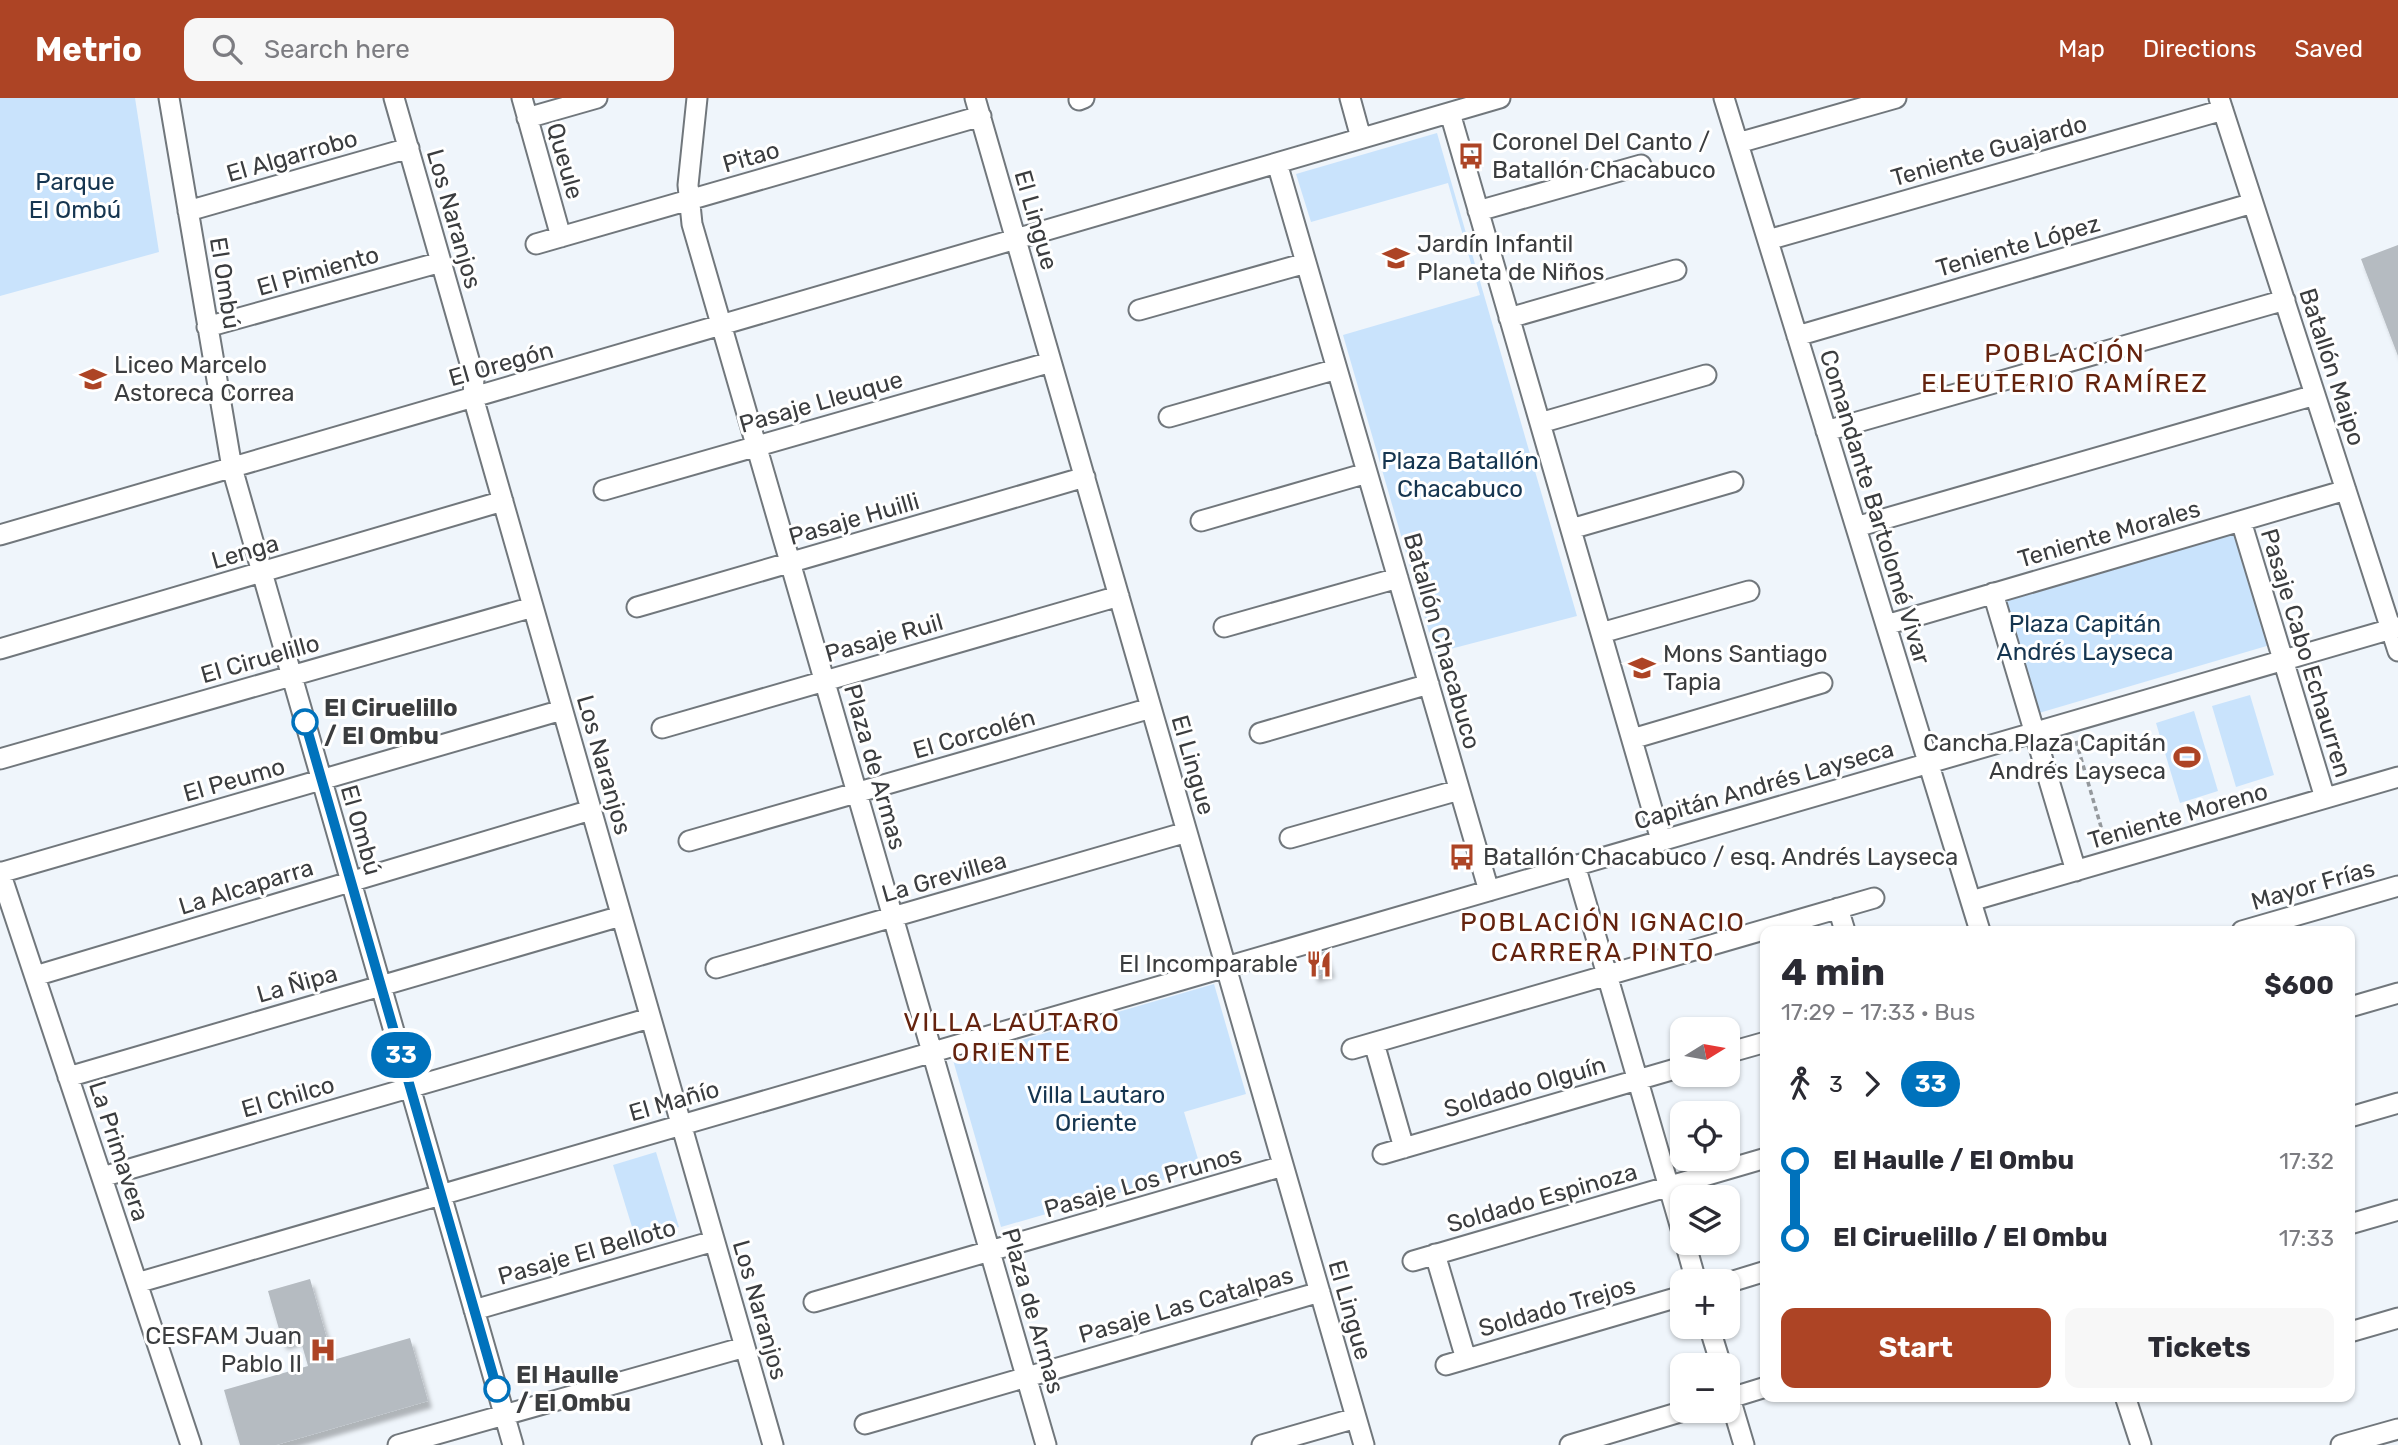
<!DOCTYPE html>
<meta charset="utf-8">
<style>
:root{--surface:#fff;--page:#f7f7f7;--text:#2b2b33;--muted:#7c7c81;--accent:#ad4425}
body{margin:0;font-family:Rubik,sans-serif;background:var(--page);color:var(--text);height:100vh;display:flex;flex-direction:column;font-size:26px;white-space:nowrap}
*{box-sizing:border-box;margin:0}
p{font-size:23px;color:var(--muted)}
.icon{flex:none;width:38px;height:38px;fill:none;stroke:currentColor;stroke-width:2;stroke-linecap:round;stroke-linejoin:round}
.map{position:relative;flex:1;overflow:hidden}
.drawer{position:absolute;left:1760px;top:828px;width:595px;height:476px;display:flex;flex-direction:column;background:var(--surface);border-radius:14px;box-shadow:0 2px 5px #0004}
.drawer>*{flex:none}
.badge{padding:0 14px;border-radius:23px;font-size:24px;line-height:46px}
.needle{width:46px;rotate:79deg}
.buttons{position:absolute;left:1670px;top:919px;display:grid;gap:14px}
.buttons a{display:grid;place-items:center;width:70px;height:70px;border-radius:14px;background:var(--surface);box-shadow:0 2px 5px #0004;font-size:35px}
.map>.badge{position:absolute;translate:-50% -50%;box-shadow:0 0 0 4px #fff}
.legs{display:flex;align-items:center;gap:10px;height:77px;padding:0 21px;font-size:23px}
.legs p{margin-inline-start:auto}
.headline{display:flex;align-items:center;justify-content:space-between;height:119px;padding:0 21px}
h1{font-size:38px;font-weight:700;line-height:52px}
.action{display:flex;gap:14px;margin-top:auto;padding:14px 21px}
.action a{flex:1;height:80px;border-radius:14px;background:var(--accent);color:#fff;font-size:28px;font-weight:700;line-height:80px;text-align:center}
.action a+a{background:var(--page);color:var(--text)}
ul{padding:0 21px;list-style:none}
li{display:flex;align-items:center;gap:24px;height:77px;font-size:26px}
li i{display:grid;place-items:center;width:10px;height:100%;margin:0 9px;background:currentColor}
li i::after{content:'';width:18px;height:18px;margin:-9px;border:5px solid;border-radius:50%;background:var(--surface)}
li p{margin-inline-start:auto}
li:first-child i{background:linear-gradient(#0000 50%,currentColor 0)}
li:last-child i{background:linear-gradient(currentColor 50%,#0000 0)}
header{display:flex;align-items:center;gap:42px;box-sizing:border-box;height:98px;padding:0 35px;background:var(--accent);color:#fff}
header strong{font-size:33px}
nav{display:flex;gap:38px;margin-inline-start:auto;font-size:24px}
.search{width:490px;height:63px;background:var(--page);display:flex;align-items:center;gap:18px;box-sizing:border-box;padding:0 24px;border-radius:14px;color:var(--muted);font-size:26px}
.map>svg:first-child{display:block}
.green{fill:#c9e3fc}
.building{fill:#b5bbc1;filter:url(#shadow)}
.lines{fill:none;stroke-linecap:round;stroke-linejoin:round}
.minor-casing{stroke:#71777c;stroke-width:23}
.path{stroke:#94989c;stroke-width:3.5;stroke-dasharray:5 3.5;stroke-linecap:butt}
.minor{stroke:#fff;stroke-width:19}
.line-1-casing{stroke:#fff;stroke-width:16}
.line-1{stroke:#0072bc;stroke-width:10}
.stop-1-dot{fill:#fff;stroke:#0072bc;stroke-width:3.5}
.labels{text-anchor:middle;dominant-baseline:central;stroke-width:6;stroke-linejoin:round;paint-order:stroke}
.poi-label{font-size:24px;fill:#3b3d3f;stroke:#fff;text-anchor:start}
.street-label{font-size:24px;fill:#3b3d3f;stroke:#fff}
.park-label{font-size:24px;fill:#153550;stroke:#fff}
.stop-label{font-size:24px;font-weight:bold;fill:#3b3d3f;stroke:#fff;text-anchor:start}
.neighbourhood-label{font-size:26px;letter-spacing:2px;fill:#65230e;stroke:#fff}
</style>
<header>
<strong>Metrio</strong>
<div class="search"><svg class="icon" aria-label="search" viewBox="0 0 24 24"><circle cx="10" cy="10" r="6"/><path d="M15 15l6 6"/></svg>Search here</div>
<nav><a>Map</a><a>Directions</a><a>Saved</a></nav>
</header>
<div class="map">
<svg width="2398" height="1347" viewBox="0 0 2398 1347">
<defs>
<filter id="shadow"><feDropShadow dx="4" dy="7" stdDeviation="2" flood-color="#0004"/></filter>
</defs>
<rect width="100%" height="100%" fill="#eff5fb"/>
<path class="green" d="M0 0H135L159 154 0 198Z
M1437 35 1577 518 1435 555 1343 237 1480 197 1448 85 1311 124 1296 76Z
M2237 434 2270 547 2039 615 2006 502Z
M2250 597 2274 677 2236 689 2212 608Z
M2194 613 2218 693 2180 705 2156 625Z
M1214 886 1246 996 1184 1014 1201 1071 1001 1129 953 962Z
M656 1054 679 1129 636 1142 613 1067Z"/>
<path class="building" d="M2398 147V258L2361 161Z
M1325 853 1331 873 1314 878 1308 858Z
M310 1181 333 1262 410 1240 428 1303 276 1347H240L224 1292 308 1268 300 1240 283 1245 268 1193Z"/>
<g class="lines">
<g class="minor-casing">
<path id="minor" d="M169 0 232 370 513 1347
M394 0 474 279 473 299 773 1347
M522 0 561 139
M697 0 688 87 692 126 1046 1347
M975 0 1364 1347
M1350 0 1361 40
M1724 0 1980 833
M2219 0 2398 553
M1079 2 1084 0
M1450 15 1661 742
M527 20 597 0
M1738 45 1896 0
M1277 65 1489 793
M188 113 409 50
M1478 113 1641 67
M1768 142 2223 12
M536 146 981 18
M1139 212 1306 165
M1509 220 1676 172
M207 229 441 164
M1797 238 2253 105
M1169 319 1337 271
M1540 325 1706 277
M1826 333 2285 202
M604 392 1051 264
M1201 423 1367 375
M2241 423 2325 700
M1856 429 2315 297
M1571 431 1733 384
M0 437 1500 0
M1993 495 2076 773
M637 509 1085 379
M1886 527 2346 392
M1224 529 1398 480
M1601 535 1749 493
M0 551 503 403
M662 630 1119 498
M1260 635 1429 586
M1632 641 1822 585
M0 661 533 509
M1290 740 1459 692
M689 743 1151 610
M1575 767 1682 1134
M0 774 191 1347
M0 775 562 612
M1971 803 2398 679
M1838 810 1845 833
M2242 833 2398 788
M716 870 1187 734
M35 878 591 712
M2350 909 2398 895
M1374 945 1404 1050
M1352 951 1874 800
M1727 955 1766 944
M68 979 621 818
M2350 1019 2398 1005
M1383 1056 1682 969
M102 1079 650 920
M2350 1126 2398 1112
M1685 1144 1696 1183
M1435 1156 1466 1261
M1413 1163 1766 1060
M137 1185 2398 529
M1727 1185 1766 1173
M814 1204 1283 1068
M474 1212 714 1143
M1709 1228 1721 1267
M2350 1234 2398 1220
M1446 1267 1682 1198
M1727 1290 1744 1347
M2125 1298 2141 1347
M1727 1301 1766 1289
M865 1326 1320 1194
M398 1347 745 1249
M1262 1347 1356 1320
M1570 1347 1687 1312
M2341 1347 2398 1331"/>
</g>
<path class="path" d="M2076 643 2106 746"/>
<use href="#minor" class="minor"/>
</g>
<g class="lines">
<g class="line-1-casing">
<path id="line-1" d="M305 624 497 1291"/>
</g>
<use href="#line-1" class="line-1"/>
</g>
<defs>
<g id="bus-bare" transform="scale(2.1)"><path d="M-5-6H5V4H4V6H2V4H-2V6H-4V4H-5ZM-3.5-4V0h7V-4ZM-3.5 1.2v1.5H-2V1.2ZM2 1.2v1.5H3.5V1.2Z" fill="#ad4425" stroke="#fff" stroke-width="2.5" paint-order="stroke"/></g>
<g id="school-bare" transform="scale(2.1)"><path d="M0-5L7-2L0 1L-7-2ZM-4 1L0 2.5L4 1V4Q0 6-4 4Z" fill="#ad4425" stroke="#fff" stroke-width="2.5" paint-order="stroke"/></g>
<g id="stadium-bare" transform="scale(2.1)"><path d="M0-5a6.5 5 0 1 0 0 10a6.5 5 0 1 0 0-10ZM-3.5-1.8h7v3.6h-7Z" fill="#ad4425" stroke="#fff" stroke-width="2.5" paint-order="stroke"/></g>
<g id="restaurant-bare" transform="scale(2.1)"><path d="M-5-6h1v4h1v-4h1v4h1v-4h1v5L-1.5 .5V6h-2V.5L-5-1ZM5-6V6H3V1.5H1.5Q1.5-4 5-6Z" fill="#ad4425" stroke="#fff" stroke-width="2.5" paint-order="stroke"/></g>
<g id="hospital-bare" transform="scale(2.1)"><path d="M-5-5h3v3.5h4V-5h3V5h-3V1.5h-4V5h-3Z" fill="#ad4425" stroke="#fff" stroke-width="2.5" paint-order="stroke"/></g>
</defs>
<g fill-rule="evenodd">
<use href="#bus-bare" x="1471" y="58"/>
<use href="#school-bare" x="1396" y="160"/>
<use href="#school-bare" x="93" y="281"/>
<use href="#school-bare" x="1642" y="570"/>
<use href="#stadium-bare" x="2187" y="659"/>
<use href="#bus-bare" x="1462" y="759"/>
<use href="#restaurant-bare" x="1319" y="866"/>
<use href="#hospital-bare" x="323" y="1252"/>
</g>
<g class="stop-1-dot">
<circle cx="305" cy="624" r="12"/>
<circle cx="497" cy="1291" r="12"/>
</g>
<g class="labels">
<g class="poi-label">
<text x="1492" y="44">Coronel Del Canto /<tspan x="1492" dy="28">Batallón Chacabuco</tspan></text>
<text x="1417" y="146">Jardín Infantil<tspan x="1417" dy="28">Planeta de Niños</tspan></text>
<text x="114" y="267">Liceo Marcelo<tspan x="114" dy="28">Astoreca Correa</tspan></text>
<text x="1663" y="556">Mons Santiago<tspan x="1663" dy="28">Tapia</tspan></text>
<text x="2166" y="645" text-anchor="end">Cancha Plaza Capitán<tspan x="2166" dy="28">Andrés Layseca</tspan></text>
<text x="1483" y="759">Batallón Chacabuco / esq. Andrés Layseca</text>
<text x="1298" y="866" text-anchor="end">El Incomparable</text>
<text x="302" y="1238" text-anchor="end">CESFAM Juan<tspan x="302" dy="28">Pablo II</tspan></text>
</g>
<g class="street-label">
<text transform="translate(1989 53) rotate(-16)">Teniente Guajardo</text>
<text transform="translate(292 58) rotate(-16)">El Algarrobo</text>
<text transform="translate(751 59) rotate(-16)">Pitao</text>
<text transform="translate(565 63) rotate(74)">Queule</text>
<text transform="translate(454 121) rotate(74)">Los Naranjos</text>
<text transform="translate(1036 122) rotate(74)">El Lingue</text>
<text transform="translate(2018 148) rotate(-16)">Teniente López</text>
<text transform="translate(318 173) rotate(-16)">El Pimiento</text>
<text transform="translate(225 185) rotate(81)">El Ombú</text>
<text transform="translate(501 266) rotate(-16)">El Oregón</text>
<text transform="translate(2332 269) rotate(72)">Batallón Maipo</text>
<text transform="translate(821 304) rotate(-16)">Pasaje Lleuque</text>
<text transform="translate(1875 409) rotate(73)">Comandante Bartolomé Vivar</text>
<text transform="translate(854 421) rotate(-16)">Pasaje Huilli</text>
<text transform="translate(2109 436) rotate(-16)">Teniente Morales</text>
<text transform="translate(245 454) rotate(-16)">Lenga</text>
<text transform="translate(884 540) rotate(-16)">Pasaje Ruil</text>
<text transform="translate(1442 543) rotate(74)">Batallón Chacabuco</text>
<text transform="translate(2306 555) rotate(73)">Pasaje Cabo Echaurren</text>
<text transform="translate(260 561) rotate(-16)">El Ciruelillo</text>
<text transform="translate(974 636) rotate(-16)">El Corcolén</text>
<text transform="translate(604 667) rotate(74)">Los Naranjos</text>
<text transform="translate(1193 667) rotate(74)">El Lingue</text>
<text transform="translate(875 669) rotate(74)">Plaza de Armas</text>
<text transform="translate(234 682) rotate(-16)">El Peumo</text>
<text transform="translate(1764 687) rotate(-16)">Capitán Andrés Layseca</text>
<text transform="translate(2178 718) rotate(-16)">Teniente Moreno</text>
<text transform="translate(361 732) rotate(74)">El Ombú</text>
<text transform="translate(944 779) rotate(-16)">La Grevillea</text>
<text transform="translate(2313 787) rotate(-16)">Mayor Frías</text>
<text transform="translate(246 789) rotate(-17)">La Alcaparra</text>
<text transform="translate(297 886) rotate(-16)">La Ñipa</text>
<text transform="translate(1525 989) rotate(-16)">Soldado Olguín</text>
<text transform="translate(288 999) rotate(-16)">El Chilco</text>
<text transform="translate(674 1003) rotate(-16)">El Mañío</text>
<text transform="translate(119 1053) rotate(72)">La Primavera</text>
<text transform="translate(1143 1084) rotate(-16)">Pasaje Los Prunos</text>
<text transform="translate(1542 1100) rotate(-16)">Soldado Espinoza</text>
<text transform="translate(587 1154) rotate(-16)">Pasaje El Belloto</text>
<text transform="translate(1186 1207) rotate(-16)">Pasaje Las Catalpas</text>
<text transform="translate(1557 1209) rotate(-16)">Soldado Trejos</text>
<text transform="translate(760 1212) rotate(74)">Los Naranjos</text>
<text transform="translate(1350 1212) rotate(74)">El Lingue</text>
<text transform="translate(1033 1213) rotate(74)">Plaza de Armas</text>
</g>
<g class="park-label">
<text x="75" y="84">Parque<tspan x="75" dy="28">El Ombú</tspan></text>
<text x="1460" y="363">Plaza Batallón<tspan x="1460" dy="28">Chacabuco</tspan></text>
<text x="2085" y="526">Plaza Capitán<tspan x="2085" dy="28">Andrés Layseca</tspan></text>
<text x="1096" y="997">Villa Lautaro<tspan x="1096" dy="28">Oriente</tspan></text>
</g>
<g class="stop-label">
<text x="324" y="610">El Ciruelillo<tspan x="324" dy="28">/ El Ombu</tspan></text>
<text x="516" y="1277">El Haulle<tspan x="516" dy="28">/ El Ombu</tspan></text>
</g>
<g class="neighbourhood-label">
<text x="2065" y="255">POBLACIÓN<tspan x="2065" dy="30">ELEUTERIO RAMÍREZ</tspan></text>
<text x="1603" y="824">POBLACIÓN IGNACIO<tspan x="1603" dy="30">CARRERA PINTO</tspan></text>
<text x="1012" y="924">VILLA LAUTARO<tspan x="1012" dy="30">ORIENTE</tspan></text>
</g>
</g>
</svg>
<div class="buttons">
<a><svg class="needle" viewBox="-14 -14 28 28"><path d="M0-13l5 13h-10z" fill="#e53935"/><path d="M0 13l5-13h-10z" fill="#7c7c81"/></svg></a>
<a><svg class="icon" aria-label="locate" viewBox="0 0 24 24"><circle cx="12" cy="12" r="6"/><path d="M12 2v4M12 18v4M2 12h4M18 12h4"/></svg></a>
<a><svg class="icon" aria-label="layers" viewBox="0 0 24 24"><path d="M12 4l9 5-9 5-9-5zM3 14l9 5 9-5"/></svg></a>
<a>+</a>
<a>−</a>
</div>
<b class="badge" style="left:401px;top:957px;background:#0072bc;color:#fff">33</b>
<section class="drawer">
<div class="headline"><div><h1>4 min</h1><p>17:29 – 17:33 · Bus</p></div><b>$600</b></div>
<div class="legs"><svg class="icon" aria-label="walk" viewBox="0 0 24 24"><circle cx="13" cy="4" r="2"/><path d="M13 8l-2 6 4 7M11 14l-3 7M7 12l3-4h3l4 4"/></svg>3<svg class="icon" aria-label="forward" viewBox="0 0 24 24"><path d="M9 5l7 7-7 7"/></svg><b class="badge" style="background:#0072bc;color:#fff">33</b></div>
<ul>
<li><i style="color:#0072bc"></i><b>El Haulle / El Ombu</b><p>17:32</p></li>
<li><i style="color:#0072bc"></i><b>El Ciruelillo / El Ombu</b><p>17:33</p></li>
</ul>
<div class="action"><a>Start</a><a>Tickets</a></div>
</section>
</div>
